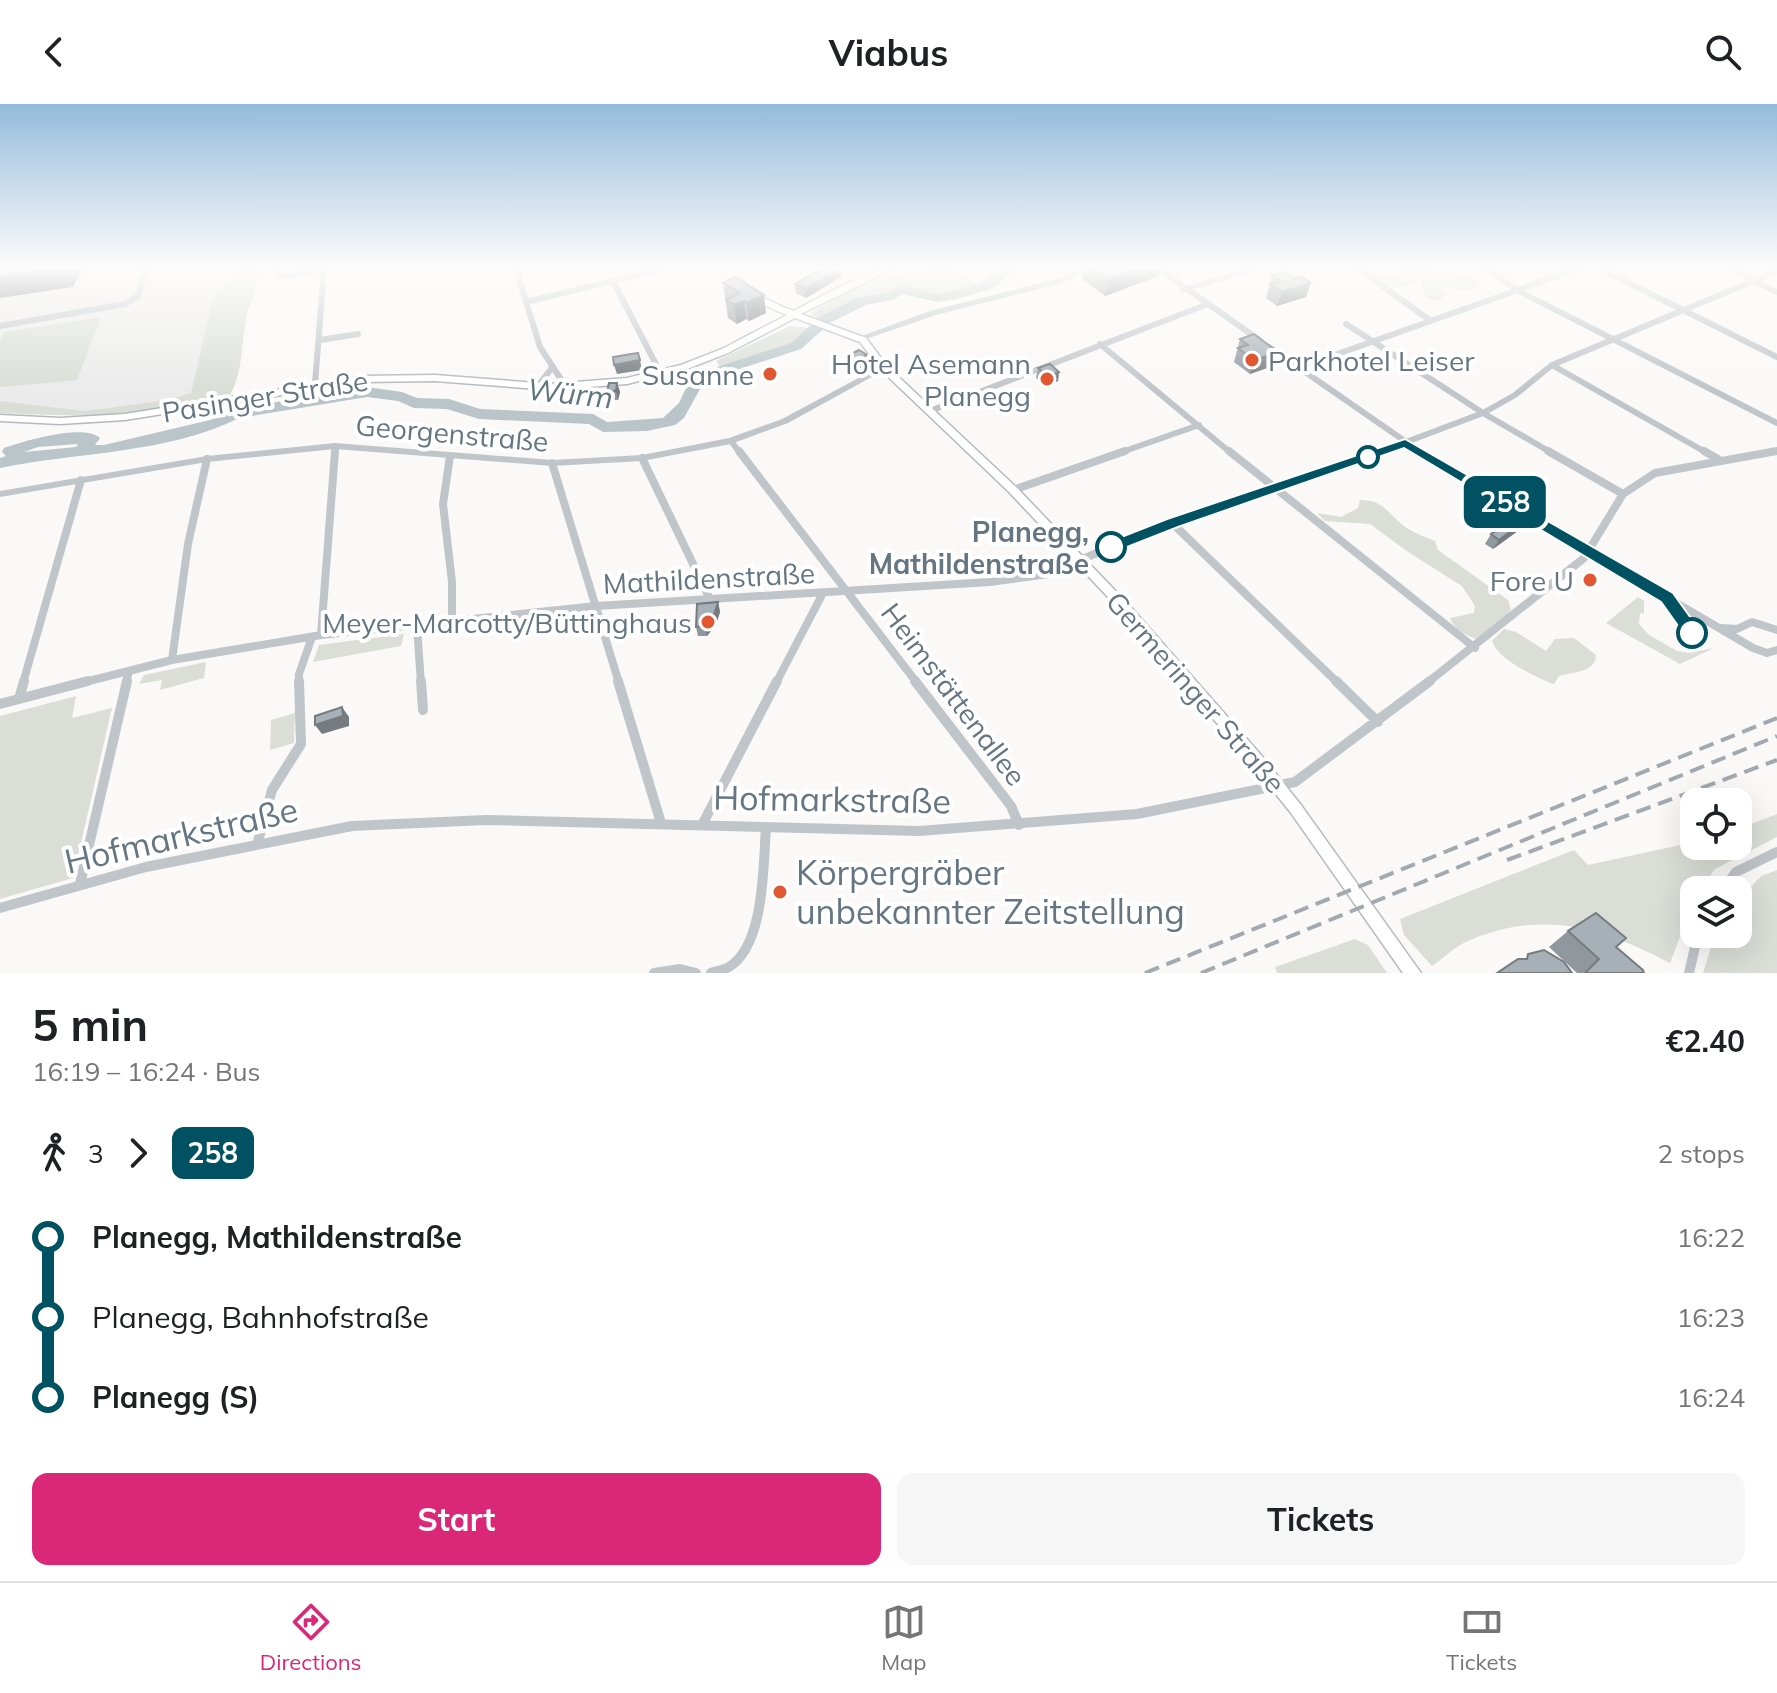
<!DOCTYPE html>
<meta charset="utf-8">
<style>
:root{--surface:#fff;--page:#f6f6f6;--text:#202124;--muted:#757577;--line:#e0e0e0;--accent:#db2777}
body{margin:0;font-family:Mulish,sans-serif;background:var(--page);color:var(--text);height:100vh;display:flex;flex-direction:column;font-size:30px;white-space:nowrap}
*{box-sizing:border-box;margin:0}
p{font-size:26px;color:var(--muted)}
.icon{flex:none;width:44px;height:44px;fill:none;stroke:currentColor;stroke-width:2;stroke-linecap:round;stroke-linejoin:round}
.map{position:relative;height:869px;overflow:hidden}
.details{display:flex;flex-direction:column;background:var(--surface);flex:1}
.details>*{flex:none}
.badge{padding:0 16px;border-radius:12px;font-size:28px;line-height:52px}
.tools{position:absolute;left:1680px;top:684px;display:grid;gap:16px}
.tools a{display:grid;place-items:center;width:72px;height:72px;border-radius:16px;background:var(--surface);box-shadow:0 8px 32px #0002;font-size:40px}
.map>.badge{position:absolute;translate:-50% -50%;box-shadow:0 0 0 4px #fff}
.legs{display:flex;align-items:center;gap:12px;height:88px;padding:0 32px;font-size:26px}
.legs p{margin-inline-start:auto}
.headline{display:flex;align-items:center;justify-content:space-between;height:136px;padding:0 32px}
h1{font-size:44px;font-weight:700;line-height:60px}
.cta{display:flex;gap:16px;margin-top:auto;padding:16px 32px}
.cta a{flex:1;height:92px;border-radius:16px;background:var(--accent);color:#fff;font-size:32px;font-weight:700;line-height:92px;text-align:center}
.cta a+a{background:var(--page);color:var(--text)}
ul{padding:0 32px;list-style:none}
li{display:flex;align-items:center;gap:28px;height:80px;font-size:30px}
li i{display:grid;place-items:center;width:12px;height:100%;margin:0 10px;background:currentColor}
li i::after{content:'';width:20px;height:20px;margin:-10px;border:6px solid;border-radius:50%;background:var(--surface)}
li p{margin-inline-start:auto}
li:first-child i{background:linear-gradient(#0000 50%,currentColor 0)}
li:last-child i{background:linear-gradient(currentColor 50%,#0000 0)}
header{display:flex;justify-content:space-between;align-items:center;height:104px;padding:0 32px;background:var(--surface);font-size:36px;font-weight:700}
.tabs{display:flex;justify-content:space-around;align-items:center;height:112px;border-top:2px solid var(--line);background:var(--surface);font-size:22px;color:var(--muted)}
.tabs a{display:grid;justify-items:center;gap:4px}
.tabs .selected{color:var(--accent)}
.map>svg:first-child{display:block}
.built{fill:#eaebea}
.green{fill:#daded7}
.lines{fill:none;stroke-linecap:round;stroke-linejoin:round}
.river{fill:#b9c5c9;fill-rule:evenodd}
.secondary-casing{stroke:#b3b9be;stroke-width:3}
.pedestrian{stroke:#c0c5c9;stroke-width:5}
.minor-far2{stroke:#c0c5c9;stroke-width:6}
.minor-far1{stroke:#c0c5c9;stroke-width:8}
.minor{stroke:#c0c5c9;stroke-width:10}
.tertiary{fill:#c0c5c9;fill-rule:evenodd}
.secondary{fill:#fff;fill-rule:evenodd}
.rail{stroke:#a2a9af;stroke-width:4;stroke-dasharray:15 8;stroke-linecap:butt}
.wall{fill:#90979d}
.shaded-wall{fill:#757b7f}
.building{fill:#a7b0b6;stroke:#757b7f;stroke-width:2}
.line-1{fill:#005262;stroke:#fff;stroke-width:2}
.poi-dot{fill:#e05731;stroke:#fff;stroke-width:3}
.stop-1-dot{fill:#fff;stroke:#005262;stroke-width:4}
.labels{text-anchor:middle;dominant-baseline:central;stroke-width:8;stroke-linejoin:round;paint-order:stroke}
.poi-label{font-size:28px;fill:#657682;stroke:#fff;text-anchor:end}
.street-label{font-size:28px;fill:#657682;stroke:#fff}
.stop-label{font-size:28px;font-weight:bold;fill:#657682;stroke:#fff;text-anchor:end}
.water-label{font-size:30px;font-style:italic;fill:#60757c;stroke:#fff}
.near-street-label{font-size:34px;fill:#657682;stroke:#fff}
.near-poi-label{font-size:34px;fill:#657682;stroke:#fff;text-anchor:start}
</style>
<header><svg class="icon" aria-label="back" viewBox="0 0 24 24"><path d="M15 5l-7 7 7 7"/></svg>Viabus<svg class="icon" aria-label="search" viewBox="0 0 24 24"><circle cx="10" cy="10" r="6"/><path d="M15 15l6 6"/></svg></header>
<div class="map">
<svg width="1777" height="869" viewBox="0 0 1777 869">
<rect width="100%" height="100%" fill="#faf9f7"/>
<path class="built" d="M0 165H233L200 295 69 309 0 307Z"/>
<path class="green" d="M235 165H263L255 176C258 186 251 197 248 207 241 233 244 268 230 291 168 316 67 312 0 309V297L84 307 169 296 191 289 214 191 233 173Z
M932 165H953L980 181 942 191 901 184 859 196 820 216 811 210C823 199 880 172 897 169 908 167 921 170 932 165Z
M1403 165C1433 165 1457 164 1481 178 1466 193 1454 185 1437 180L1448 189 1437 197 1426 194 1420 176 1399 184 1385 180 1370 170 1390 172Z
M101 213 77 276 0 283V236L4 228Z
M790 222 810 224C782 251 757 253 720 263L716 257Z
M1360 396C1381 396 1386 406 1399 418 1410 428 1423 432 1435 437L1438 446 1508 496 1511 506 1489 529 1477 535C1467 532 1453 525 1450 514L1474 509 1475 502 1462 482 1408 448 1370 420 1325 417 1317 409 1341 413 1358 404Z
M1638 493 1644 497V510L1640 509 1639 520 1649 531 1677 547 1689 549 1714 544 1680 560 1606 519Z
M1504 525 1516 528 1546 547 1555 535 1574 534 1596 551C1595 569 1573 568 1559 572L1554 580 1550 579C1532 570 1499 557 1492 537Z
M404 530 401 542 313 558 319 541Z
M206 558 204 574 160 586 162 576 139 580 144 571Z
M76 592 72 614 112 604 73 774 0 795V612Z
M295 609 294 639 270 646 271 616Z
M1777 710V733L1715 765 1700 786H1694V796L1670 859C1602 823 1542 805 1468 837 1455 842 1444 854 1432 862L1404 831 1400 815 1574 746 1588 761 1694 738V742H1738V725Z
M1777 766V869H1703L1715 830H1738V797L1761 772Z
M1355 835 1368 841 1387 869H1277L1275 863Z"/>
<g class="lines">
<path class="river" d="M1003 165H1018L991 185 956 195 937 198 903 190 892 196 866 201 831 218 801 245 727 269 700 285 684 314 675 321 647 327 603 328 589 320 479 315 447 305 414 304 398 297 367 293 239 314C168 350 76 348 0 364V354L6 352 2 348 4 344C24 337 84 319 100 334L95 341H104L210 316 235 305 367 283 402 288 417 294 449 295 480 305 593 310 607 318 663 314 679 299 688 280 717 263 791 239 821 212 857 194 884 189 902 182 937 190 954 187 981 179ZM78 340 76 343 24 348 38 343Z"/>
<g class="secondary-casing">
<path id="secondary" d="M722 165H730C751 187 766 197 794 207 817 195 868 165 893 165L801 210 866 234 887 262 1017 384 1129 501 1261 651 1301 701 1421 869H1403L1291 709 1251 659 1121 507 1009 388 881 266 860 238 795 214 728 249 687 265 627 280 550 286 435 277 363 278 125 316 60 320 0 317V311L60 314 125 310 363 272 435 271 550 280 627 274 681 261 722 245 787 211C758 200 742 189 722 165Z"/>
</g>
<path class="pedestrian" d="M1182 186 1253 165"/>
<path class="minor-far2" d="M279 165 278 173 325 165
M516 165 540 243 566 283
M1159 165 1258 235
M1359 165 1431 217
M1487 165 1517 186 1777 319
M1601 165 1777 253
M1731 165 1777 188
M613 177 661 270
M526 198 662 165
M1346 220 1483 309 1552 349
M0 222 125 200 138 192 146 165
M320 236 358 230
M1100 240 1231 349
M1269 243 1422 349
M1552 261 1707 349
M1298 264 1577 165
M315 280 324 165
M537 283 551 265
M930 307 1208 200
M731 337 740 349
M334 349 335 342
M1119 349 1199 321
M1377 349 1483 309 1515 291 1552 261 1777 167
M1767 349 1777 347"/>
<path class="minor-far1" d="M739 347 917 579
M1229 347 1475 544
M1418 347 1753 544 1767 549 1777 546
M1548 347 1623 390
M1704 347 1718 355
M450 352 443 400 452 478V518
M642 354 709 493
M552 359 619 579
M1013 386 1125 347
M1172 419 1338 579
M417 523 421 579
M1721 524 1737 525 1752 518 1777 526
M321 531 335 347
M172 556 188 440 207 355
M23 579 81 376
M81 579 172 556 321 531 596 502 990 478 1048 470 1134 433 1382 347
M126 579 129 567
M299 579V570L312 533
M776 579 823 489
M1427 579 1584 454 1623 390 1655 369 1777 347"/>
<path class="minor" d="M421 577 423 606
M618 577 661 719
M915 577 1011 702 1019 721
M1336 577 1378 618
M19 595 24 577
M0 600 88 577
M702 721 777 577
M257 741 272 686 301 640 299 577
M80 780 127 577
M1723 786 1736 768 1777 748
M0 804 146 763 352 722 486 716 919 727 1137 710 1295 678 1430 577
M654 869 680 865 696 869
M711 869C716 867 724 866 729 863 765 841 763 761 766 724
M1689 869 1698 830"/>
<path class="tertiary" d="M1082 165H1093L1062 179 936 211 863 236H857L856 234 930 207 1056 175Z
M881 262H884L888 264 788 319 731 340 642 357 552 362 335 345 207 358 0 393V387L207 352 335 339 552 356 642 351 729 334 782 315Z"/>
<use href="#secondary" class="secondary"/>
<path class="rail" d="M1507 756 1777 656
M1145 869 1777 614
M1201 869 1777 632"/>
</g>
<path class="wall" d="M1084 165H1160L1159 172 1105 192 1082 175Z
M1272 171 1306 193 1277 202 1266 194Z
M735 173 766 209 749 217 746 215 737 220 728 214 723 179Z
M841 173 806 194 796 189 795 180Z
M1240 235 1273 262 1250 270 1234 258Z
M867 251V260L855 267 847 262V252Z
M1038 264 1059 268 1058 277 1046 282 1036 274Z
M617 279 620 288 618 296H609L607 287Z
M1522 424 1493 445 1485 440 1491 430Z
M718 498 720 508 716 520 707 532H698L696 523Z
M1568 827 1616 843 1644 869H1577L1549 843Z"/>
<path class="shaded-wall" d="M53 165H82L73 183 0 194V173Z
M841 165V173L806 194V185Z
M1141 165H1160L1159 172 1105 192 1108 177Z
M1311 179 1306 193 1277 202 1282 188Z
M764 191 766 209 749 217 747 199Z
M744 197 746 215 737 220 734 201Z
M1278 248 1273 262 1250 270 1254 256Z
M867 251V260L855 267V257Z
M640 256 642 266 617 270 614 261Z
M1059 268 1058 277 1046 282 1047 272Z
M617 279 620 288 618 296 616 287Z
M1528 414 1522 424 1493 445 1499 436Z
M718 498 720 508 716 520 707 532 705 522Z
M342 603 349 613V622L322 630 315 621Z"/>
<path class="building" d="M0 165H53L0 173Z
M821 165H840L806 185 795 180Z
M1091 165H1141L1108 177Z
M1284 168 1294 174 1300 172 1311 179 1282 188 1270 180 1281 177 1272 171Z
M735 173 764 191 747 199 744 197 734 201 726 196 740 189 723 179Z
M1254 230 1278 248 1254 256 1238 244 1248 241 1240 235Z
M859 246 867 251 855 257 847 252Z
M638 249 640 256 614 261 613 253Z
M1050 260 1059 268 1047 272 1038 264Z
M609 279H617L616 287H607Z
M1520 409 1528 414 1499 436 1491 430Z
M718 498 714 511 705 522 696 523 697 500Z
M342 603 343 612 315 621V612Z
M1596 809 1626 834 1616 843 1643 866 1644 869H1585L1599 855 1568 827Z
M1544 846 1564 858 1572 869H1497L1518 855H1527L1528 850Z"/>
<linearGradient id="sky" x2="0" y2="1"><stop stop-color="#95bbdc"/><stop offset="0.57" stop-color="#fdfcfb"/><stop offset="1" stop-color="#fdfcfb" stop-opacity="0"/></linearGradient>
<rect width="1777" height="287" fill="url(#sky)"/>
<path class="line-1" d="M1405 335 1673 489 1698 524 1700 529 1698 533H1686L1661 498 1404 344 1178 423 1117 447H1106L1104 443 1106 439 1167 415Z"/>
<g class="poi-dot">
<circle cx="1252" cy="256" r="8"/>
<circle cx="770" cy="270" r="8"/>
<circle cx="1047" cy="275" r="8"/>
<circle cx="1590" cy="476" r="8"/>
<circle cx="708" cy="518" r="8"/>
<circle cx="780" cy="788" r="8"/>
</g>
<g class="stop-1-dot">
<circle cx="1368" cy="353" r="10"/>
<circle cx="1111" cy="443" r="14"/>
<circle cx="1692" cy="529" r="14"/>
</g>
<g class="labels">
<g class="poi-label">
<text x="1268" y="256" text-anchor="start">Parkhotel Leiser</text>
<text x="1031" y="259">Hotel Asemann<tspan x="1031" dy="32">Planegg</tspan></text>
<text x="754" y="270">Susanne</text>
<text x="1574" y="476">Fore U</text>
<text x="692" y="518">Meyer-Marcotty/Büttinghaus</text>
</g>
<g class="street-label">
<text transform="translate(265 292) rotate(-9)">Pasinger Straße</text>
<text transform="translate(452 329) rotate(5)">Georgenstraße</text>
<text transform="translate(709 474) rotate(-3)">Mathildenstraße</text>
<text transform="translate(1196 588) rotate(49)">Germeringer Straße</text>
<text transform="translate(954 590) rotate(53)">Heimstättenallee</text>
</g>
<g class="stop-label">
<text x="1089" y="427">Planegg,<tspan x="1089" dy="32">Mathildenstraße</tspan></text>
</g>
<g class="water-label">
<text transform="translate(570 289) rotate(6)">Würm</text>
</g>
<g class="near-street-label">
<text transform="translate(832 695) rotate(1)">Hofmarkstraße</text>
<text transform="translate(181 731) rotate(-13)">Hofmarkstraße</text>
</g>
<g class="near-poi-label">
<text x="796" y="768">Körpergräber<tspan x="796" dy="39">unbekannter Zeitstellung</tspan></text>
</g>
</g>
</svg>
<div class="tools">
<a><svg class="icon" aria-label="locate" viewBox="0 0 24 24"><circle cx="12" cy="12" r="6"/><path d="M12 2v4M12 18v4M2 12h4M18 12h4"/></svg></a>
<a><svg class="icon" aria-label="layers" viewBox="0 0 24 24"><path d="M12 4l9 5-9 5-9-5zM3 14l9 5 9-5"/></svg></a>
</div>
<b class="badge" style="left:1505px;top:398px;background:#005262;color:#fff">258</b>
</div>
<section class="details">
<div class="headline"><div><h1>5 min</h1><p>16:19 – 16:24 · Bus</p></div><b>€2.40</b></div>
<div class="legs"><svg class="icon" aria-label="walk" viewBox="0 0 24 24"><circle cx="13" cy="4" r="2"/><path d="M13 8l-2 6 4 7M11 14l-3 7M7 12l3-4h3l4 4"/></svg>3<svg class="icon" aria-label="forward" viewBox="0 0 24 24"><path d="M9 5l7 7-7 7"/></svg><b class="badge" style="background:#005262;color:#fff">258</b><p>2 stops</p></div>
<ul>
<li><i style="color:#005262"></i><b>Planegg, Mathildenstraße</b><p>16:22</p></li>
<li><i style="color:#005262"></i><span>Planegg, Bahnhofstraße</span><p>16:23</p></li>
<li><i style="color:#005262"></i><b>Planegg (S)</b><p>16:24</p></li>
</ul>
<div class="cta"><a>Start</a><a>Tickets</a></div>
</section>
<nav class="tabs">
<a class="selected"><svg class="icon" aria-label="directions" viewBox="0 0 24 24"><path d="M12 3l9 9-9 9-9-9zM9 14v-3h6M13 9l2 2-2 2"/></svg>Directions</a>
<a><svg class="icon" aria-label="map" viewBox="0 0 24 24"><path d="M3 6l6-2 6 2 6-2v14l-6 2-6-2-6 2zM9 4v14M15 6v14"/></svg>Map</a>
<a><svg class="icon" aria-label="tickets" viewBox="0 0 24 24"><path d="M3 7h18v10H3zM15 7v10"/></svg>Tickets</a>
</nav>
